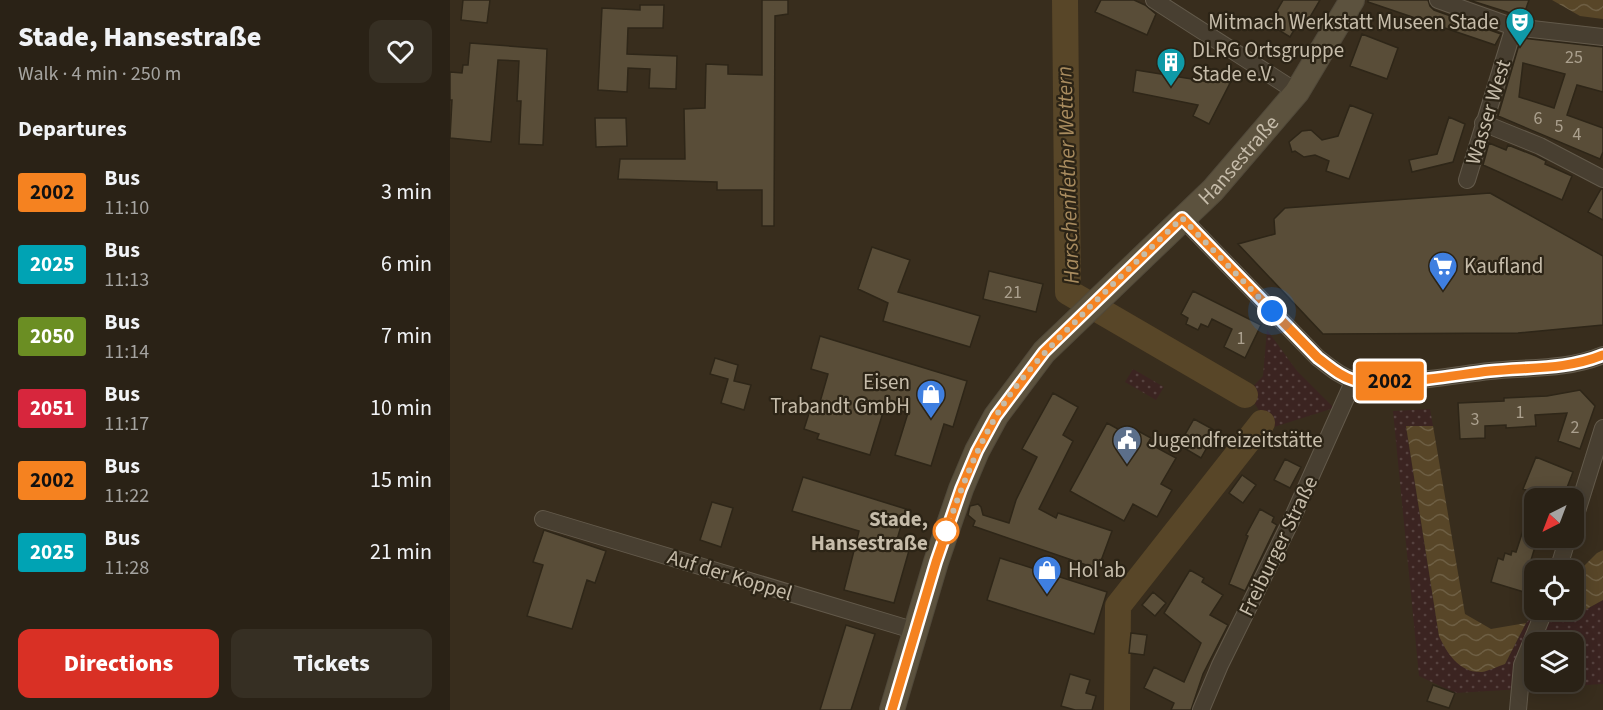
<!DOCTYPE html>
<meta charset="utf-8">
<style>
:root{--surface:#2a2216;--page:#362f23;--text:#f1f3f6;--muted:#a5a4a1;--line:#463f35;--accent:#d93025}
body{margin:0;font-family:"Source Sans 3",sans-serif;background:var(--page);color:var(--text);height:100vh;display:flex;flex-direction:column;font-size:22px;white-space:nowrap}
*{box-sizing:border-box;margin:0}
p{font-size:20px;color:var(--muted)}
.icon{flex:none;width:33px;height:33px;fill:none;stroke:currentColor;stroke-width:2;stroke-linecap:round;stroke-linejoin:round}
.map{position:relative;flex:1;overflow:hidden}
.side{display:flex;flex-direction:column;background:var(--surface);width:450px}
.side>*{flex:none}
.badge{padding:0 12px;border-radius:4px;font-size:21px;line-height:39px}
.needle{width:39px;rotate:222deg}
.buttons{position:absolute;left:1074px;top:488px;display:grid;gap:12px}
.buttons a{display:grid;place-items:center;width:60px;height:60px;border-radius:12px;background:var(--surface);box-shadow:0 3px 15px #0003,0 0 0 2px var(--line);font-size:30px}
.you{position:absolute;width:30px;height:30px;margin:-15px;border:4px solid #fff;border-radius:50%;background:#1a73e8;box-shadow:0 0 0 9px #1a73e833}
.map>.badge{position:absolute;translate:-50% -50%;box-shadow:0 0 0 3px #fff}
h2{padding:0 18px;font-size:22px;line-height:54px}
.round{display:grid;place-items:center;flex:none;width:63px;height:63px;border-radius:12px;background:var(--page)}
.head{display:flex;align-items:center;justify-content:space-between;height:102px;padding:0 18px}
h1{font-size:28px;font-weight:800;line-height:45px}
.primary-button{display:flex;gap:12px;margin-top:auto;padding:12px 18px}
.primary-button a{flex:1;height:69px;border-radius:12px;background:var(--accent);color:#fff;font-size:24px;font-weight:800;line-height:69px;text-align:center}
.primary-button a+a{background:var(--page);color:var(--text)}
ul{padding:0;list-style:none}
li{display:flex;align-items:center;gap:18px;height:72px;padding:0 18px}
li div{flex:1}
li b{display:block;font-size:22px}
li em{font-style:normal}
li .badge{min-width:66px;font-weight:700;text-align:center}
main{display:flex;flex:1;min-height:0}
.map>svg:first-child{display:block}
.park{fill:url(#park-dots);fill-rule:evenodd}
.water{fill:url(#water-waves)}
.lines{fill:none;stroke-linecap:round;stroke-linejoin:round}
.river{stroke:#584628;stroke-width:26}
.building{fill:#594d38;stroke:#2e2618;stroke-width:1.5;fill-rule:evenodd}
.street-casing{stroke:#635a4b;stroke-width:18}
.secondary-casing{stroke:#51493a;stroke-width:26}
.street{stroke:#483f31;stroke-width:16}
.secondary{stroke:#5c523e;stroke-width:24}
.line-casing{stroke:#fff;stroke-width:14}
.line{stroke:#f58220;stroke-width:9}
.walk{stroke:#c6bcaa;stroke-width:6;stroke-dasharray:0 10.8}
.stop-dot{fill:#fff;stroke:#f58220;stroke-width:3}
.labels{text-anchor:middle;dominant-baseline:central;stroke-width:4.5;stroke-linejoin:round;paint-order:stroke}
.number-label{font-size:18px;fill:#aba08e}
.poi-label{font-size:21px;fill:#c6bcaa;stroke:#2c2416;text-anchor:start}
.street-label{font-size:21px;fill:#c6bcaa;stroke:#2c2416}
.stop-label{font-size:21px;font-weight:bold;fill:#c6bcaa;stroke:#2c2416;text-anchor:end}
.water-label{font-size:22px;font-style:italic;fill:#a98c5f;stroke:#2c2416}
</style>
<main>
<section class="side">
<div class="head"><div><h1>Stade, Hansestraße</h1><p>Walk · 4 min · 250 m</p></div><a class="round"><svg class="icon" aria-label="heart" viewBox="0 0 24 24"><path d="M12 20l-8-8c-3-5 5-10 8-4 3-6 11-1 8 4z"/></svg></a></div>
<h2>Departures</h2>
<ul>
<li><span class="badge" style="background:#f58220;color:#111">2002</span><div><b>Bus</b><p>11:10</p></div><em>3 min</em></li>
<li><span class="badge" style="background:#00a3b4;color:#fff">2025</span><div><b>Bus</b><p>11:13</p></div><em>6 min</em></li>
<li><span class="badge" style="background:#6b8e23;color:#fff">2050</span><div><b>Bus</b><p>11:14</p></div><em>7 min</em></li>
<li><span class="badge" style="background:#d7263d;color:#fff">2051</span><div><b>Bus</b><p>11:17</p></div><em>10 min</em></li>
<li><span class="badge" style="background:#f58220;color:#111">2002</span><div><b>Bus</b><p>11:22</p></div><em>15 min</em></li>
<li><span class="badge" style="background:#00a3b4;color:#fff">2025</span><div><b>Bus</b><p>11:28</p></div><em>21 min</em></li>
</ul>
<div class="primary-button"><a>Directions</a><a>Tickets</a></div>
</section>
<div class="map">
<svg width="1153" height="710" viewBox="0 0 1153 710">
<defs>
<pattern id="park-dots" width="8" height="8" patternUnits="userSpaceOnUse" patternTransform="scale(1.5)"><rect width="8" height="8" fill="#3b2421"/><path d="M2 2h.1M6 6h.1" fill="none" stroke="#56423f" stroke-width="1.8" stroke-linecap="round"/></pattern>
<pattern id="water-waves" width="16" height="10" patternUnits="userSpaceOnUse" patternTransform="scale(1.5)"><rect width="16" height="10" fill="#584628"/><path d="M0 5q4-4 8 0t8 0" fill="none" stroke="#6e5f44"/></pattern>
</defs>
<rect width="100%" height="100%" fill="#382d1d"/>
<path class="park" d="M817 330 847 371 884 408 811 431 817 424 798 392 813 376Z
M683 369 714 387 706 400 675 382Z
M980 409 983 426 956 427 989 636 1055 664 1076 623 1089 609H1124V596L1133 611 1153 600V684L1005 693 969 676 943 411ZM1084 642H1124V681H1084Z"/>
<path class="water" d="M1102 0H1153V19L1130 16Z
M983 426 1015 614 1041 629 1076 623 1055 664C1048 666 1039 671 1032 672 1009 673 997 653 989 636L956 426Z
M1153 550V600L1133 611 1124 596V576L1147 553Z"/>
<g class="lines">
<path class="river" d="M615 0 618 292 795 395
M667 710 668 606 812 423"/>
</g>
<path class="building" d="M13 0H40L37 23 11 20Z
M312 0H338V14L325 16 324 226H312V190H267V182L168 179 170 159H235L234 109 255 108 256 64 278 65V74L312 75Z
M651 0H684L695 5 706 14 697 35 645 12Z
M833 0H870L853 29 847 25 840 37 819 24Z
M918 0H978L980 6 984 10 1051 34 1045 45 918 2Z
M1019 0H1079L1073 17Z
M190 5H214L213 28H178L177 54 227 56 226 89 199 88 200 69 178 68 177 92 148 90 152 8 190 10Z
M912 34 948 48 937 79 900 66Z
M1071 38 1153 47V92L1127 85 1117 115 1153 128V152L1150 159 1048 116ZM1073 63 1115 74 1104 108 1069 97Z
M20 43 97 49 93 145 69 144 71 101H67L69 61 48 60 41 142 0 138 2 100H0V72L12 73 13 65H18Z
M686 70 760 82 764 75 780 83 759 124 743 116 748 105 683 92Z
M900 105 923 114 899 179 876 171 879 161 865 155 854 157 845 151 842 152 839 142 852 131 861 130 872 140 888 136Z
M999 117 1015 124 1003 162 962 172 959 160 987 154Z
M145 118H176L177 146 146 147Z
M1039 143 1056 150 1058 145 1086 156 1096 161 1095 164 1122 176 1112 200 1033 165Z
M1151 189H1153V220L1138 212Z
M1040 193 1153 256V325L1068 333 873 334 788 244 825 234 824 219 835 208Z
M422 247 460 260 448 292 530 316 520 347 433 321 438 303 408 289Z
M539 271 593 284 586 312 533 299Z
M743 291 811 325 795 358 774 347 782 329 762 319 758 327 751 324 748 330 736 324 738 318 731 314Z
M370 336 517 381 503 427 494 424 481 466 445 455 458 413 435 406 420 455 367 439 369 434 354 429 361 407 368 409 378 374 361 369Z
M265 358 288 365 284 381 301 385 294 410 271 403 278 379 260 374Z
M1130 390 1145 406 1130 449 1108 441 1117 413 1085 415 1086 426 1056 428V425L1035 426V438L1010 439 1008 403 1054 401V398L1097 396Z
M603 393 628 407 613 435 623 441 589 509 606 518 608 513 662 531 648 569 523 526 525 521 518 515 520 506 528 504 531 507 533 515 559 523 566 500 587 457 572 449Z
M744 419 766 431 751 458 729 445Z
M657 423 677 434 681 427 701 438 698 443 726 458 711 484 722 490 707 517 683 504 674 521 620 491Z
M1086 457 1123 472 1113 498H1097L1073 489Z
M835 459 851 467 840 488 824 480Z
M792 475 806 485 793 503 779 493Z
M353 477 456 509 446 543 460 547 444 603 394 590 409 531 342 511Z
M262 502 283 508 271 547 250 540Z
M1082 503H1084V537H1088L1078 570 1082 571 1078 583H1076L1074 592 1041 582 1048 558 1053 560 1055 553 1061 555 1062 551 1066 552Z
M810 509 824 517 822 522 827 525 795 591 779 584 798 536 796 535Z
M94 530 156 551 145 583 137 580 122 629 77 616 93 565 83 562Z
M550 558 657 592 644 634 537 600Z
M740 570 754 578 752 582 773 595 760 615 778 625 753 674 741 710H721L724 703 694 688 704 667 734 682 748 650 751 643 714 613Z
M703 592 716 603 705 616 692 605Z
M396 625 425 634 401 710H370Z
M681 633 697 635 694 655 679 653Z
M620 674 640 680 636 693 646 696 642 710H625L611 706Z
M983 685 1005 693 999 708 977 701Z"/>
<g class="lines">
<g class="street-casing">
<path id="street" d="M704 0 847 92
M988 0 1064 27 1153 37
M1033 123 1090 146 1153 179
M1017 180 1064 27
M732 218 868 358C879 366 889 376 903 380 937 388 1003 375 1040 371 1078 367 1117 370 1153 355
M93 519 466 631
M1124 521 1153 428
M1108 570 1118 537
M751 710 770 665 841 521 904 380
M1068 710 1072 665 1095 609"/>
</g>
<g class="secondary-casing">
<g id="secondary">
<path id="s1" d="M442 710 486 562 511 489 527 451 546 416 594 352 763 190 847 92 902 0"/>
</g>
</g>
<use href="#street" class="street"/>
<use href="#secondary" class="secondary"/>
</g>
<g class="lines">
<g class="line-casing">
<path id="line" d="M442 710 486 562 511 489 527 451 546 416 594 352 732 218 868 358C879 366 889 376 903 380 937 388 1003 375 1040 371 1078 367 1117 370 1153 355"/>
</g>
<use href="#line" class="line"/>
<path class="walk" d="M496 531C510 492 524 454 545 418 566 381 597 350 627 320 661 285 697 252 732 218L822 311"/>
</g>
<defs>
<g id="theatre-pin" transform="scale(1.5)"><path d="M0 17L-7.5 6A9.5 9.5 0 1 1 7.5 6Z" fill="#0f9aa8" stroke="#2c2416"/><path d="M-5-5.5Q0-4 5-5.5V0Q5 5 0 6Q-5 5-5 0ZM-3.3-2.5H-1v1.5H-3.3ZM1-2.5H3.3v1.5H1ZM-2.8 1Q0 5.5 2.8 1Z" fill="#fff"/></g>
<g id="building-pin" transform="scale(1.5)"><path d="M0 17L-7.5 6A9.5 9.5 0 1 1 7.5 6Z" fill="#0f9aa8" stroke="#2c2416"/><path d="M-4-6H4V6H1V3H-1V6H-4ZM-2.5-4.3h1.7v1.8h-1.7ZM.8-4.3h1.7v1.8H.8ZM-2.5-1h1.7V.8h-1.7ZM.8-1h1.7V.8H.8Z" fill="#fff"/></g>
<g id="supermarket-pin" transform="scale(1.5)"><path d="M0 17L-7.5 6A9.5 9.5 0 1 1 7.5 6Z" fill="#3f7fe0" stroke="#2c2416"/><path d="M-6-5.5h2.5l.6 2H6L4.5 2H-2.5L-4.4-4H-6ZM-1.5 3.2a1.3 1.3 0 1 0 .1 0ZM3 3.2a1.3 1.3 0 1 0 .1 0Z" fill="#fff"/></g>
<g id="shop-pin" transform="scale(1.5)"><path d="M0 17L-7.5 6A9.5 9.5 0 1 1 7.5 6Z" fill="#3f7fe0" stroke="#2c2416"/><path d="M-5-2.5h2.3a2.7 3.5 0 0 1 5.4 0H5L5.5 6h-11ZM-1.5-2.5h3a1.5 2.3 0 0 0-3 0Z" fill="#fff"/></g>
<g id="civic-pin" transform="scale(1.5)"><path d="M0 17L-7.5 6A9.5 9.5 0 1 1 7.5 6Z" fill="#5c6f8a" stroke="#2c2416"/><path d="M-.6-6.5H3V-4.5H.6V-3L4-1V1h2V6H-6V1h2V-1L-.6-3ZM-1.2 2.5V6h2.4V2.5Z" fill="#fff"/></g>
</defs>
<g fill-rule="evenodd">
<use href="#theatre-pin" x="1070" y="22"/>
<use href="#building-pin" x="721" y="62"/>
<use href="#supermarket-pin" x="993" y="266"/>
<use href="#shop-pin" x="481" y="394"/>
<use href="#civic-pin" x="677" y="440"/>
<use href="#shop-pin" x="597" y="570"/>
</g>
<circle class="stop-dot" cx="496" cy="531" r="12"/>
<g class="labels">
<g class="number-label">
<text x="1124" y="57">25</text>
<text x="1088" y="118">6</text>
<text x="1109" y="126">5</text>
<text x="1127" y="134">4</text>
<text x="563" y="292">21</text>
<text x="791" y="338">1</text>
<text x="1070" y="412">1</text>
<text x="1025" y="419">3</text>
<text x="1125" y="427">2</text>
</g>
<g class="poi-label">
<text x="1049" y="22" text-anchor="end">Mitmach Werkstatt Museen Stade</text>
<text x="742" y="50">DLRG Ortsgruppe<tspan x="742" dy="24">Stade e.V.</tspan></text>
<text x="1014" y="266">Kaufland</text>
<text x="460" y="382" text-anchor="end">Eisen<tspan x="460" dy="24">Trabandt GmbH</tspan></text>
<text x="698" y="440">Jugendfreizeitstätte</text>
<text x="618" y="570">Hol'ab</text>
</g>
<g class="street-label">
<text transform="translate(1038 112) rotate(-73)">Wasser West</text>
<text stroke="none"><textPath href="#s1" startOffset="666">Hansestraße</textPath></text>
<text transform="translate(828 546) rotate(-64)">Freiburger Straße</text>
<text transform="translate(280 575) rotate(17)">Auf der Koppel</text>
</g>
<g class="stop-label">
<text x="478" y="519">Stade,<tspan x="478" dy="24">Hansestraße</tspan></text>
</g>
<g class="water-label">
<text transform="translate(618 175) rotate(-92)">Harschenflether Wettern</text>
</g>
</g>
</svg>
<div class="buttons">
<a><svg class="needle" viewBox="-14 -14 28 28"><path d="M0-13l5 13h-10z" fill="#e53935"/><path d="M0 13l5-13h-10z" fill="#a5a4a1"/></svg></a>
<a><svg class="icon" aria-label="locate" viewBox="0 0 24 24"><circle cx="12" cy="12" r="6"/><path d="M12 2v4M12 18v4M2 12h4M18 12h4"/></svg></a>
<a><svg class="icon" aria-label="layers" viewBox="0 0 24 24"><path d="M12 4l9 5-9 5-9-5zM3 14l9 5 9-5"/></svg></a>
</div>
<div class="you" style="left:822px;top:311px"></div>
<b class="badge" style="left:940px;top:381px;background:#f58220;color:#111">2002</b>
</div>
</main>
